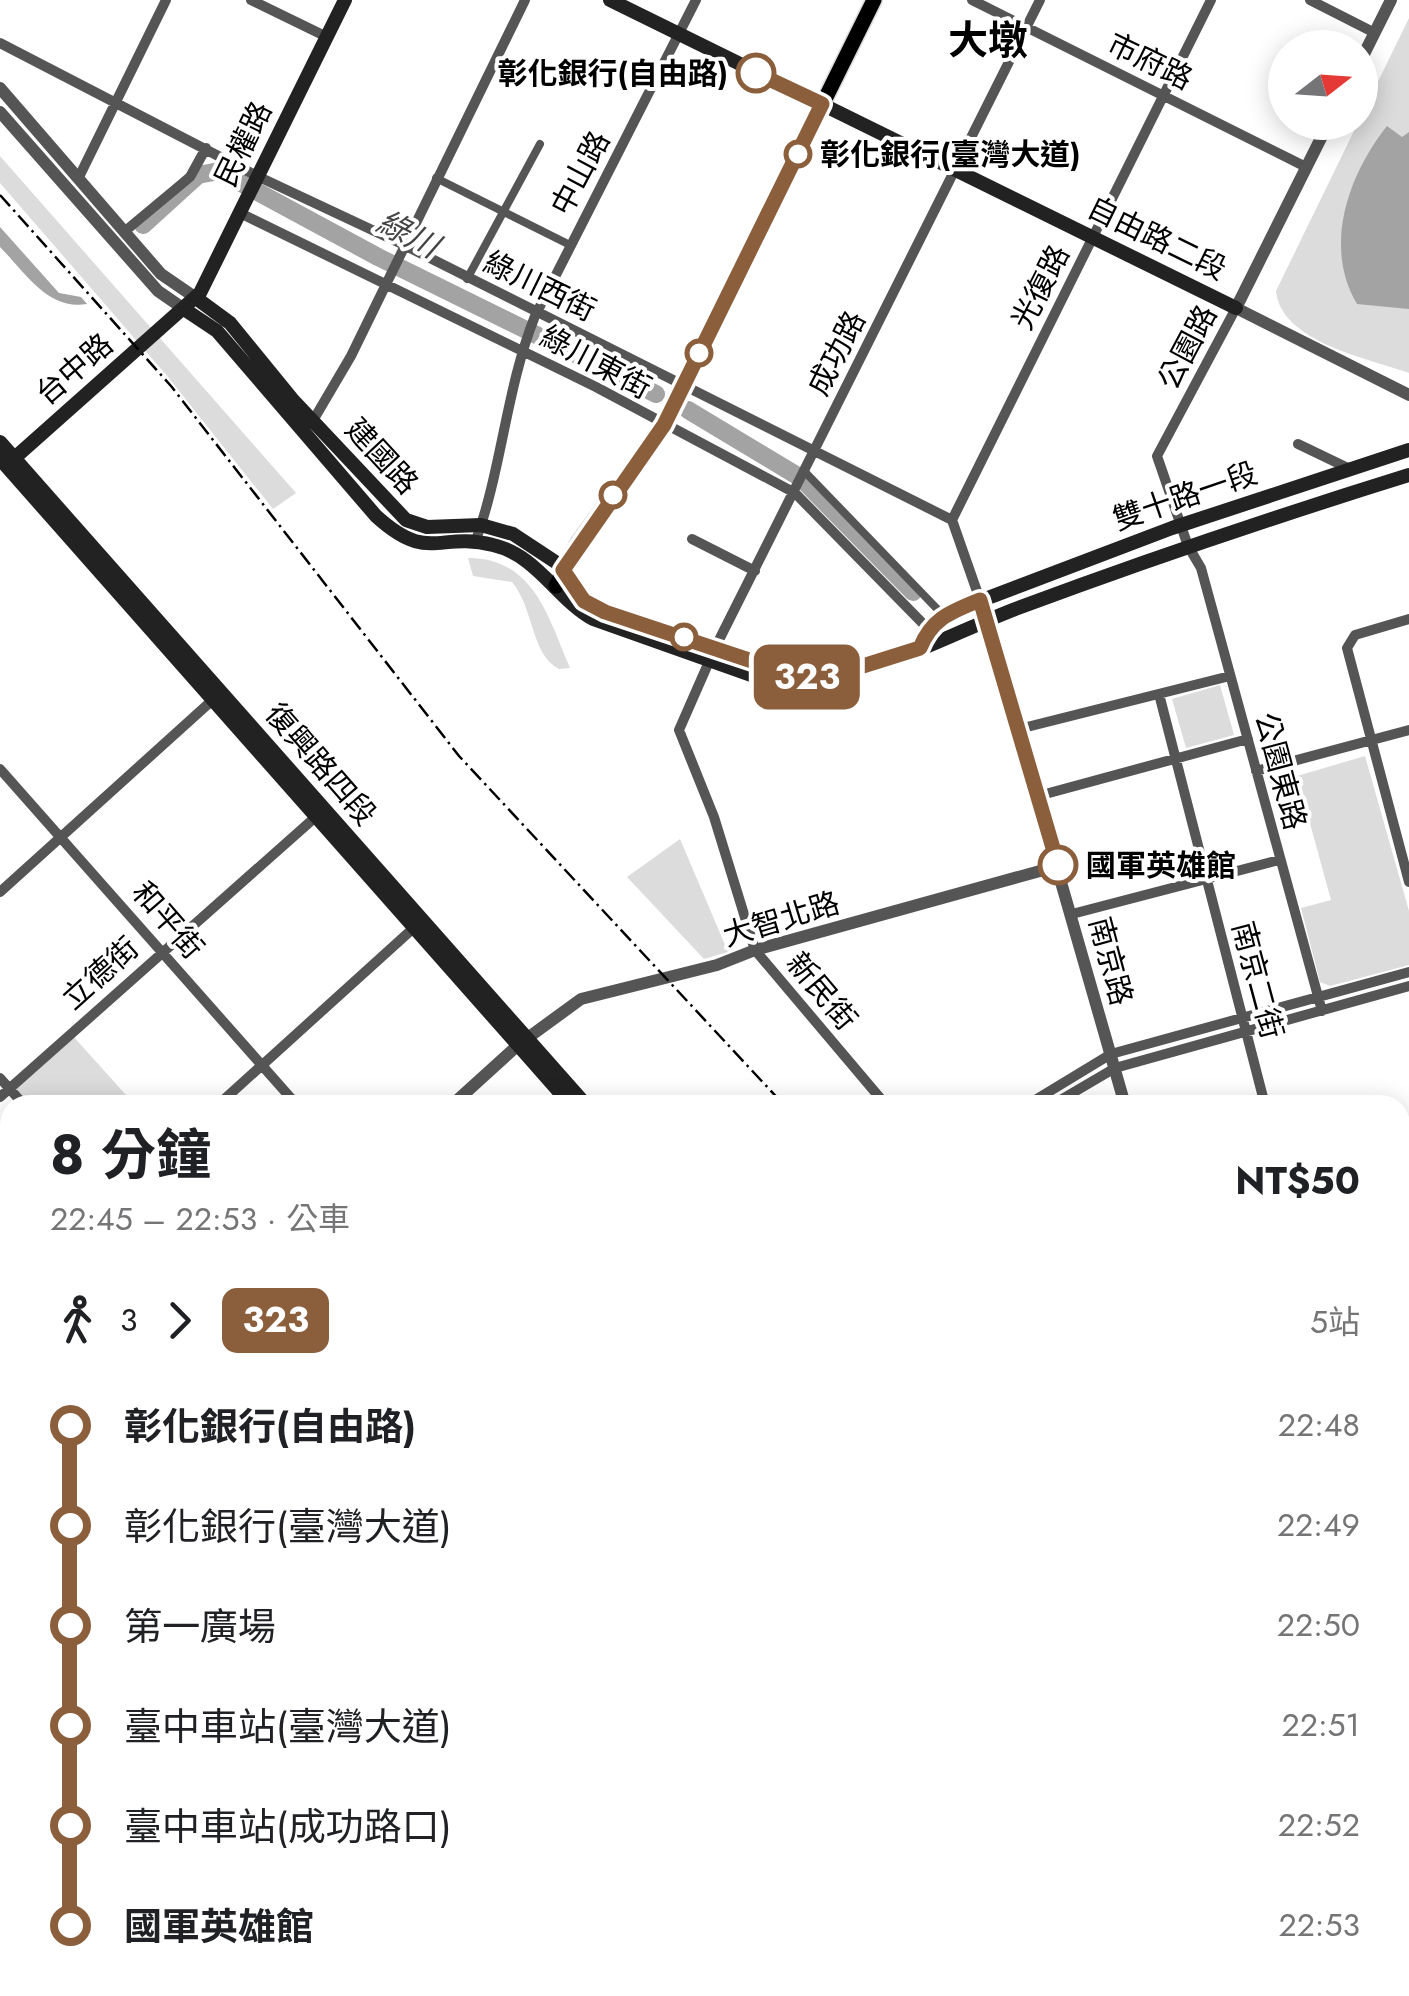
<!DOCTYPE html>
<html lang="zh-TW">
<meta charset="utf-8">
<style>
:root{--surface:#fff;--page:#f2f2f2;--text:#202124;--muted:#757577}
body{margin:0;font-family:Jost,"Noto Sans TC",sans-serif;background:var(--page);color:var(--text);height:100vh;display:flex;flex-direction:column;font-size:38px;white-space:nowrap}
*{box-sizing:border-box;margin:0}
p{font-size:32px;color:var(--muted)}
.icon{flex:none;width:55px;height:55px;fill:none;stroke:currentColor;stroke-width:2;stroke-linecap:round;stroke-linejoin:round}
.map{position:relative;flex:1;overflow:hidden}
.details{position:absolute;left:0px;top:1095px;width:1410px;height:902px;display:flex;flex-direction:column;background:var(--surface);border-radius:30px 30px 0 0;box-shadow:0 5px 25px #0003}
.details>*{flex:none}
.badge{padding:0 20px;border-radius:15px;font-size:35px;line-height:65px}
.needle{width:65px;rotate:73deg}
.tools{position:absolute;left:1268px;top:30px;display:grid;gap:20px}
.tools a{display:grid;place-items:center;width:110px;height:110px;border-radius:50%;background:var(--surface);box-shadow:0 5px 25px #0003;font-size:50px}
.map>.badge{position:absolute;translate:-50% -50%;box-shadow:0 0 0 5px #fff}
.legs{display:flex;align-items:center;gap:15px;height:110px;padding:0 50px;font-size:32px}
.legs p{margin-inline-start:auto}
.head{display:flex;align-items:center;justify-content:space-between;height:170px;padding:0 50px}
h1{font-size:55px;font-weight:700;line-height:75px}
ul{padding:0 50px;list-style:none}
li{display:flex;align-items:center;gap:35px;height:100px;font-size:38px}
li i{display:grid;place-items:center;width:15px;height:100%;margin:0 12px;background:currentColor}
li i::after{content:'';width:25px;height:25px;margin:-12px;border:8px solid;border-radius:50%;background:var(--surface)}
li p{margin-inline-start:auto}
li:first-child i{background:linear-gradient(#0000 50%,currentColor 0)}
li:last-child i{background:linear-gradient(currentColor 50%,#0000 0)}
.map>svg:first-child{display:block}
.green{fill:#dcdcdc}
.water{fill:#a3a3a3}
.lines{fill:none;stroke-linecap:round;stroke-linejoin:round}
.river{stroke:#a3a3a3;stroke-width:18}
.primary-casing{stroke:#dbdbdb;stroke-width:18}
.pedestrian{stroke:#555;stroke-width:8}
.minor{stroke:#555;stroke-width:10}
.tertiary{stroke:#555;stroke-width:12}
.secondary{stroke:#222;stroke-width:14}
.primary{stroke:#000;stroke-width:15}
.rail{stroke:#000;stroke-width:2.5;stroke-dasharray:15 5 2.5 5;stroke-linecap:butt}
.line-1-casing{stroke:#fff;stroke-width:22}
.line-1{stroke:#8b5e3c;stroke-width:15}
.stop-1-dot{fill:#fff;stroke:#8b5e3c;stroke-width:5}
.labels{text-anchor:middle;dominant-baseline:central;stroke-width:8;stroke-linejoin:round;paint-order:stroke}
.street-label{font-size:30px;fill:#000;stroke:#fff}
.stop-label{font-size:30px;font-weight:bold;fill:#000;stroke:#fff;text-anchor:start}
.water-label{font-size:32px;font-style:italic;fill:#444;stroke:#fff}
.district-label{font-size:40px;font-weight:bold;fill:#000;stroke:#fff}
</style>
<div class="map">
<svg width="1409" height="1996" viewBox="0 0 1409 1996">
<rect width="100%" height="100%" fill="#fff"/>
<path class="green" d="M1409 18V373C1367 358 1281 342 1276 291Z
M0 156 296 493 273 509 168 377 0 183Z
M468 558C534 558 548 617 570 668L559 669C531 655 534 608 512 582L473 576Z
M1220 685 1234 735 1186 748 1172 699Z
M1365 756 1409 911V965L1330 986 1320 982 1301 908 1331 900 1297 776Z
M680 839 728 952 704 959 627 877Z
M72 1035 135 1105H29L14 1089Z"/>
<path class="water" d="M1387 126 1402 137 1409 132V309L1357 304C1323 247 1348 175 1387 126Z
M0 227 59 293 81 297 87 304C48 311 25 272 0 247Z"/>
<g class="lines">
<path class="river" d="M143 225 198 175 219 171 378 257 656 394
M688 410 801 478 913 592"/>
<g class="primary-casing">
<path id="primary" d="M556 586 578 543 664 425 874 0
M0 1682 10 1693
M0 1703 10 1714
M251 1988 260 1996
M270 1988 278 1996"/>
</g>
<path class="pedestrian" d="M436 178 570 245
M467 279 540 144
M805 472 943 615"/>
<path class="minor" d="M251 0 327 37
M972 0 1306 167
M1310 0 1375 33
M0 43 257 176 402 244 952 520
M79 177 166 0
M240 213 596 387 795 493 941 642
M124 232 190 177 206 148
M1236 308 1157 456 1188 546 1201 568 1322 1011
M311 424 351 356 525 0
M1298 444 1350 469
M692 539 755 571
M475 543C502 469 506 389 535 316L696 0
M980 600 952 520 1211 0
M1409 619 1355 635 1347 648 1409 882
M1159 694 1265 1105
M1019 729 1230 676
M0 769 297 1105
M1256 771 1409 730
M1038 796 1248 739
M0 892 217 696
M1072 914 1279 860
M0 1078 24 1105
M0 1097 320 813
M218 1105 418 924
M886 1105 755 950 714 817 679 730 715 648 1040 0
M1027 1105 1111 1054 1409 972
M1052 1105 1115 1068 1409 986
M1400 1244 1409 1241
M0 1298 10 1289
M0 1396 10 1407
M1400 1454 1409 1451
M1400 1771 1409 1763
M0 1863 10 1874
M0 1958 10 1955
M0 1987 10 1984
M538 1988 541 1996
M887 1988 889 1996
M1016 1988 1019 1996
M1193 1988 1196 1996
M912 1996 941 1988"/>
<path class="tertiary" d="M1360 62 1391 0
M0 88 161 274 196 298
M0 112 158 291 184 309
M1329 122 1236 308 1409 395
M980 600 1125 1105
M452 1105 518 1045 581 999 717 965 755 950 1058 866
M0 1503 10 1494
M1400 1676 1409 1685
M1400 1790 1409 1798
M1400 1803 1409 1811"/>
<path class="secondary" d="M610 0 1236 308
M196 298 230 323 292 399 406 520 427 527 481 525 513 534 557 563 591 605 801 677C871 681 953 632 1018 608 1147 560 1277 516 1409 475
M184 309 217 331 376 516C429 564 438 531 493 545 537 555 557 599 593 619L779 685 804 689 821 680
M0 442 586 1105
M0 459 571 1105
M10 462 200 293 345 0
M919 648 929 627 943 615 1172 528 1409 450
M230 1996 232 1988"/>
<use href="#primary" class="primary"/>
<path class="rail" d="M0 195 171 386 459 756 784 1105
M1400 1757 1409 1765"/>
</g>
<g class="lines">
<g class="line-1-casing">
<path id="line-1" d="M756 73 822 104 664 425 563 570 584 601 605 612 800 677 831 676 920 648C932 618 951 612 980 600L1058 865"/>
</g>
<use href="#line-1" class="line-1"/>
</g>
<g class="stop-1-dot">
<circle cx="756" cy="73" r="18"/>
<circle cx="798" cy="154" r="12"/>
<circle cx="699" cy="353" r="12"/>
<circle cx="613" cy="495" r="12"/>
<circle cx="684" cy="637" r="12"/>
<circle cx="1058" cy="865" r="18"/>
</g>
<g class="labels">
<g class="street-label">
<text transform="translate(1150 61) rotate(26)">市府路</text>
<text transform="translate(243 144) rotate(-64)">民權路</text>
<text transform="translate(580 173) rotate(-62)">中山路</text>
<text transform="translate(1157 238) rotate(26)">自由路二段</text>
<text transform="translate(540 286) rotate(26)">綠川西街</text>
<text transform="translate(1040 287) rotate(-63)">光復路</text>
<text transform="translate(1187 347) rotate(-62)">公園路</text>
<text transform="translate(836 353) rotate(-63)">成功路</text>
<text transform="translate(596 362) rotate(28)">綠川東街</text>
<text transform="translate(74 369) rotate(-41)">台中路</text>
<text transform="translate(382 456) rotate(47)">建國路</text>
<text transform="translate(1185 496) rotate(-19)">雙十路一段</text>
<text transform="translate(321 764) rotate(49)">復興路四段</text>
<text transform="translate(1281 771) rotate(75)">公園東路</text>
<text transform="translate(781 919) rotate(-17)">大智北路</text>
<text transform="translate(168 920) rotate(49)">和平街</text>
<text transform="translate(1111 961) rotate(75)">南京路</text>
<text transform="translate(100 973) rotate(-42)">立德街</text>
<text transform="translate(1258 980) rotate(75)">南京二街</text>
<text transform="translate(822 991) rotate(50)">新民街</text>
</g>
<g class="stop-label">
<text x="728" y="73" text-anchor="end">彰化銀行(自由路)</text>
<text x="820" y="154">彰化銀行(臺灣大道)</text>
<text x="1086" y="865">國軍英雄館</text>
</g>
<g class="water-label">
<text transform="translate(408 234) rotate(27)">綠川</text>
</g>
<g class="district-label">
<text x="988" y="40">大墩</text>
</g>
</g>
</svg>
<div class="tools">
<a><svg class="needle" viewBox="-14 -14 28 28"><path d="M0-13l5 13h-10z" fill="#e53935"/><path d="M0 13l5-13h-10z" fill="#757577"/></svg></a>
</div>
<b class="badge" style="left:807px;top:677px;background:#8b5e3c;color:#fff">323</b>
<section class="details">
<div class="head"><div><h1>8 分鐘</h1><p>22:45 – 22:53 · 公車</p></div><b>NT$50</b></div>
<div class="legs"><svg class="icon" aria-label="walk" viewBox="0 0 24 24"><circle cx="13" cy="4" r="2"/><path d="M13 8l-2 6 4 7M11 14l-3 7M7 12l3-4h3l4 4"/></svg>3<svg class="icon" aria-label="forward" viewBox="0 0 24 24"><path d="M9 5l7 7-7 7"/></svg><b class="badge" style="background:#8b5e3c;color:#fff">323</b><p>5站</p></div>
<ul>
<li><i style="color:#8b5e3c"></i><b>彰化銀行(自由路)</b><p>22:48</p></li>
<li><i style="color:#8b5e3c"></i><span>彰化銀行(臺灣大道)</span><p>22:49</p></li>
<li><i style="color:#8b5e3c"></i><span>第一廣場</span><p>22:50</p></li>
<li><i style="color:#8b5e3c"></i><span>臺中車站(臺灣大道)</span><p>22:51</p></li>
<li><i style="color:#8b5e3c"></i><span>臺中車站(成功路口)</span><p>22:52</p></li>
<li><i style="color:#8b5e3c"></i><b>國軍英雄館</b><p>22:53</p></li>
</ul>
</section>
</div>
